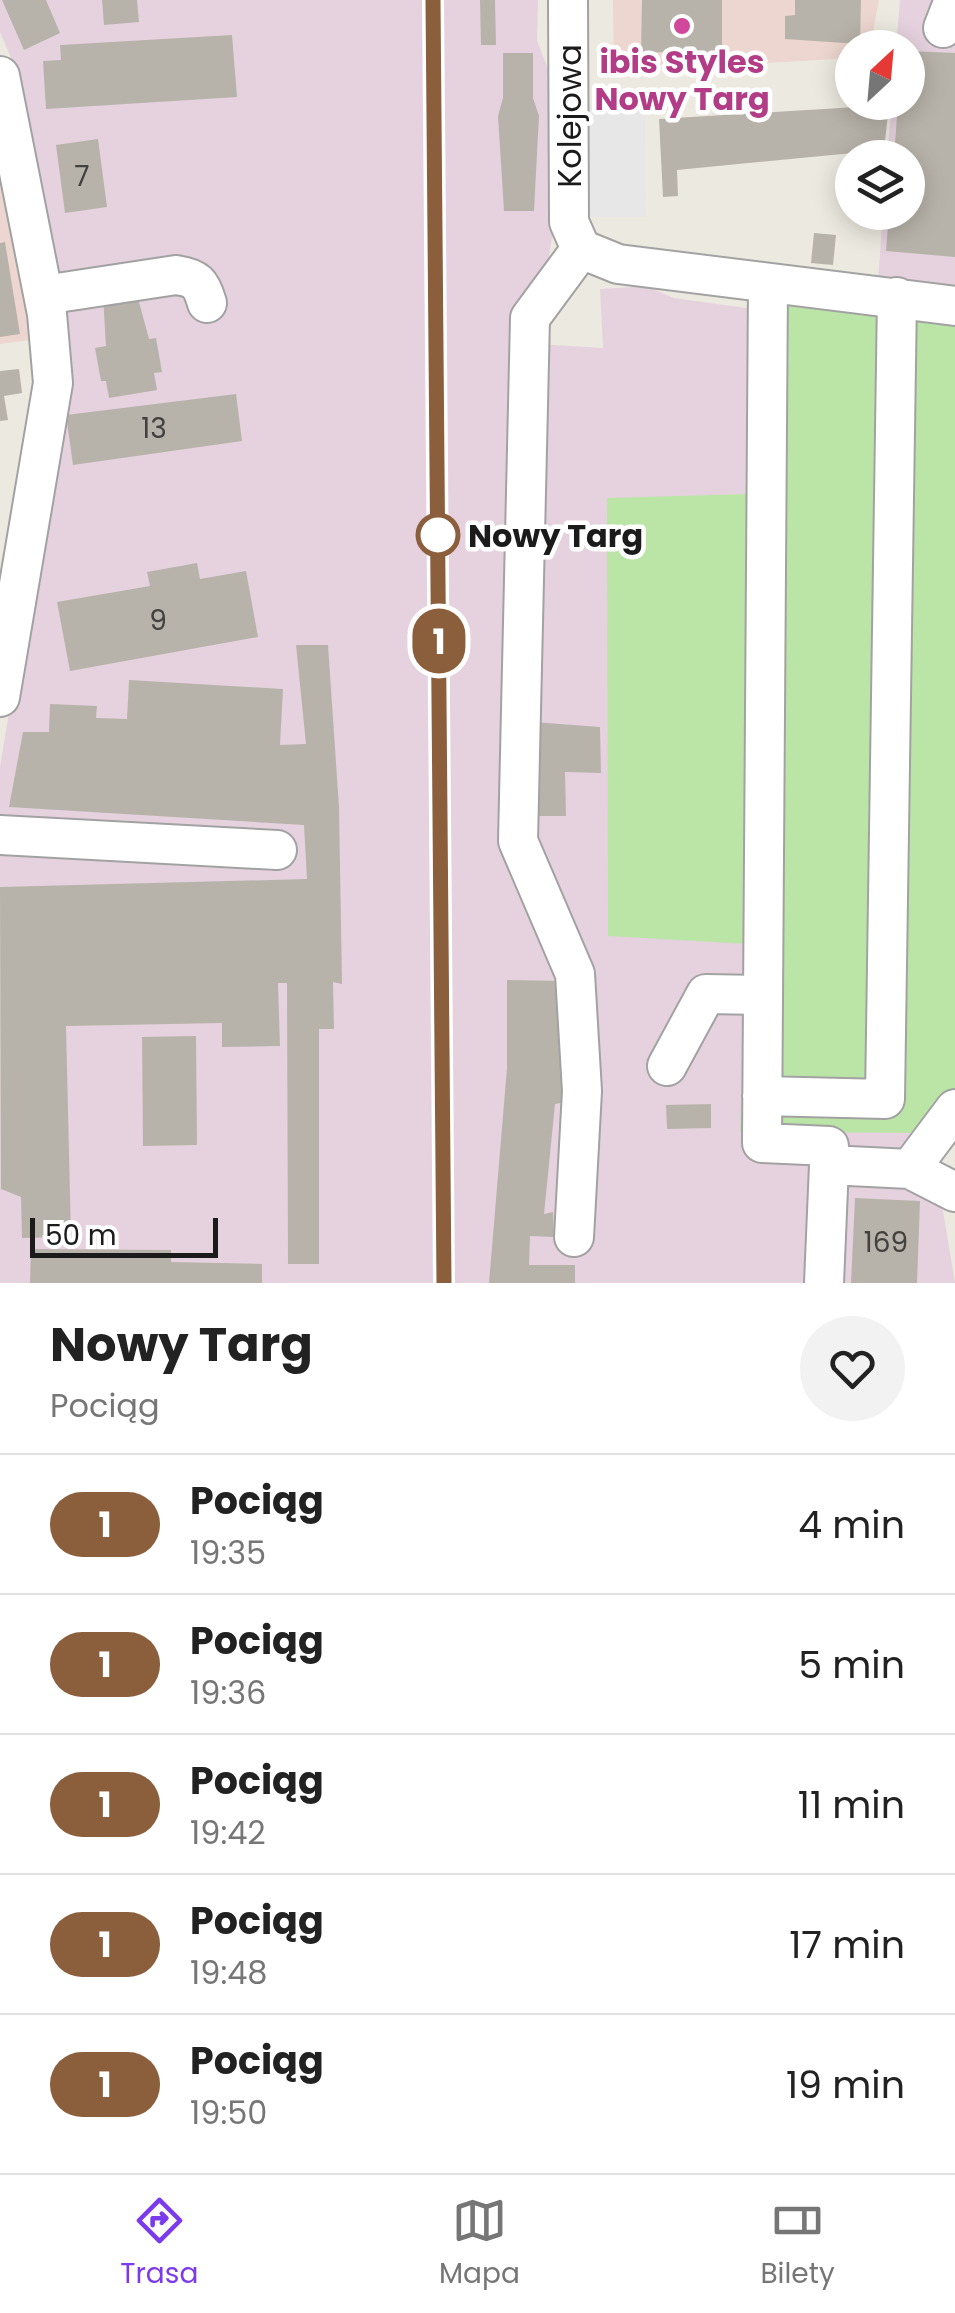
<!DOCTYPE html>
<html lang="pl">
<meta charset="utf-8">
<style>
:root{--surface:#fff;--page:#f2f2f2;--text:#222;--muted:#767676;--line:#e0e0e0;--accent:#7c3aed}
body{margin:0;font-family:Poppins,sans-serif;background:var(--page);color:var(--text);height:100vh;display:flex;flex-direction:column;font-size:38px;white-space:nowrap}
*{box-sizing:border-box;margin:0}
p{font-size:32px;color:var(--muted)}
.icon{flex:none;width:55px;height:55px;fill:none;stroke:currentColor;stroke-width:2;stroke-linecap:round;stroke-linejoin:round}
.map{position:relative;height:1283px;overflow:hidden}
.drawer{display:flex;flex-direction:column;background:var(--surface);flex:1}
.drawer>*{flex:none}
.badge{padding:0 20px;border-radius:32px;font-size:35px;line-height:65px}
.needle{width:65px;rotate:26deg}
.controls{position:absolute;left:835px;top:30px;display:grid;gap:20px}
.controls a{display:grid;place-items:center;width:90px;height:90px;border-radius:50%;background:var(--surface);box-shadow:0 5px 25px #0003;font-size:50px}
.scale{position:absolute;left:30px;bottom:25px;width:188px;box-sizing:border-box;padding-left:10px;border:5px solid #1b1b1b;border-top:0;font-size:28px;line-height:35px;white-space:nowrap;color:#1b1b1b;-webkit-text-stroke:8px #fff;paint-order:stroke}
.map>.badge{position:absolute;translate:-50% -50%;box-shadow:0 0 0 5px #fff}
.round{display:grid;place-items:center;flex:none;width:105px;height:105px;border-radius:52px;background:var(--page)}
.overview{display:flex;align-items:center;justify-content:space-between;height:170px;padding:0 50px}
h1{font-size:48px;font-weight:700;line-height:75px}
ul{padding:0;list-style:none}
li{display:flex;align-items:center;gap:30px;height:140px;padding:0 50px;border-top:2px solid var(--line)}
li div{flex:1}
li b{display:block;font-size:38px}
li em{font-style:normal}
li .badge{min-width:110px;font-weight:700;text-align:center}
.tab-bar{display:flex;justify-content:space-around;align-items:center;height:140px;border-top:2px solid var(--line);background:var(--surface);font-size:28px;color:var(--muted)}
.tab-bar a{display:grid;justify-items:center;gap:5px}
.tab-bar .on{color:var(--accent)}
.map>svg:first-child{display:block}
.commercial{fill:#edd6cf}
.industrial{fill:#e5d2de}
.grass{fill:#bae5a7}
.parking{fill:#e7e7e7}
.building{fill:#b8b3aa}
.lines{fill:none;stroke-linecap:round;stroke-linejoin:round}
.minor-casing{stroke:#a2a2a2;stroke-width:42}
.minor{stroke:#fff;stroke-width:38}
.rail-casing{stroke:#696969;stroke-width:11}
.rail{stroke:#fff;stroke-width:8;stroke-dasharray:22;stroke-linecap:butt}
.line-casing{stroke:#fff;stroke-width:22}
.line{stroke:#8b5e3c;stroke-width:15}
.hotel-dot{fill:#d1479c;stroke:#fff;stroke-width:4}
.stop-dot{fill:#fff;stroke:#8b5e3c;stroke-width:5}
.labels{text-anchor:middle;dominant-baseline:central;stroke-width:9;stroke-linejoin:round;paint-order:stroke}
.number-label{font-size:28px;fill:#42413f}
.hotel-label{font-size:32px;font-weight:bold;fill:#b23c85;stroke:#fff}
.street-label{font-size:32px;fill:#1b1b1b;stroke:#fff}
.stop-label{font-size:32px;font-weight:bold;fill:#1b1b1b;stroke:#fff;text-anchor:start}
</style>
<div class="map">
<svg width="955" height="1283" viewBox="0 0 955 1283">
<rect width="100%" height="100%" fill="#eceae0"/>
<path class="commercial" d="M613 0H879L870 47 852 48V58L614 72Z
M0 149 36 339 0 344Z"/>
<path class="industrial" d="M0 0H538L537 41 552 79 553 230 536 344 603 348 600 289 646 286 674 298 753 309 745 494 607 499 748 944 930 1133 955 1283H0V767L48 474 19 77 0 32Z
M900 0H955V287L878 280 883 213 908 212V158L887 157 892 103 908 102V48L896 47Z"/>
<path class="grass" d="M759 296 955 317V1100L930 1133 740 1132 748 944 608 936 607 498 745 494Z"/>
<path class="parking" d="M645 104 646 217H590L589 106Z"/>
<path class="building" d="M2 0H46L60 33 24 50Z
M102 0H137L139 22 104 25Z
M480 0H495L496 45H481Z
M642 0H722V53L641 52Z
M795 0H861L860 44 785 39V16L795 15Z
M232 35 237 97 46 109 43 61 61 60 60 45Z
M908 51 955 53V257L886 251 889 212H908V158H894L898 102H908Z
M503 53H533V98L539 116 534 211H504L498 116 503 98Z
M889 105 884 150 677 170 678 196 663 197 659 119Z
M98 139 107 207 65 213 56 145Z
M814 233 836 235 833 265 811 263Z
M5 242 20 334 0 337V243Z
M136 291 149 339 156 338 162 372 154 373 157 390 109 398 106 381H101L95 348 106 346 103 296Z
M19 369 22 393 4 396 8 420 0 421V371Z
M236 394 242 441 73 465 66 415Z
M197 563 200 579 246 571 258 637 70 671 57 602 150 586 147 572Z
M296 645H328L339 807 342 984 333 982 334 1029H319V1264H288L287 983H278L280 1046 222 1047V1023L66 1026 71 1237 22 1238 21 1197 1 1189 0 887 307 879 304 825 9 807 23 732H49L50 704 97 706 96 718 127 719 129 680 283 689 280 745 306 744Z
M533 722 600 727 601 773 565 772 566 816H535Z
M507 980 562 981V1088L568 1089 566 1102 555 1104 544 1214 553 1212 554 1237 530 1236 529 1265H575V1283H489L507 1068Z
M196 1036 197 1145 143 1146 142 1037Z
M711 1104V1128L667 1129 666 1105Z
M855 1198 920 1201 917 1283H851Z
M31 1249 171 1250V1262L262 1264V1283H30Z"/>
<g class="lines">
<g class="minor-casing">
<path id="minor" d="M568 0 569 222 581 249 618 264 955 306
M943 28 954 0
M0 76 47 314 53 383 0 697
M768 283 762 1143 829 1146V1165
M44 295 176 275C197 278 201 283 207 303
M0 835 277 850
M667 1066 706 994 761 995
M762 1096 885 1099 897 297
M910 1169 955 1109
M574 1237 582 1091 575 974 518 841 530 318 581 249
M824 1283 829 1165 910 1169 955 1192"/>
</g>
<use href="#minor" class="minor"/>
<g class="rail-casing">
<path id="rail" d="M434 0 444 1283"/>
</g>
<use href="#rail" class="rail"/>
</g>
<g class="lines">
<g class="line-casing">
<path id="line" d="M433 0 444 1283"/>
</g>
<use href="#line" class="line"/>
</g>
<circle class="hotel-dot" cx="682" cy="26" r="10"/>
<circle class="stop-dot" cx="438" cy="535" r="20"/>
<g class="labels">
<g class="number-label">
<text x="82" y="176">7</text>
<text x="154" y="428">13</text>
<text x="158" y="620">9</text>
<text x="886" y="1242">169</text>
</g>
<g class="hotel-label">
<text x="682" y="61">ibis Styles<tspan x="682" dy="37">Nowy Targ</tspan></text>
</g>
<g class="street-label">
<text transform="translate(569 116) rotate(-90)">Kolejowa</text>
</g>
<g class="stop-label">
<text x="468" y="535">Nowy Targ</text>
</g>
</g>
</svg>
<div class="controls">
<a><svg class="needle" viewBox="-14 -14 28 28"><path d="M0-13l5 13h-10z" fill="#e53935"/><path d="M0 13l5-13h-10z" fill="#767676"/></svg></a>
<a><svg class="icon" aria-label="layers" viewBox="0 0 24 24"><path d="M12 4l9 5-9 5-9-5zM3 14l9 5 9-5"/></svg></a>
</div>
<div class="scale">50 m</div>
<b class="badge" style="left:439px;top:641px;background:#8b5e3c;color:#fff">1</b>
</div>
<section class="drawer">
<div class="overview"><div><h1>Nowy Targ</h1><p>Pociąg</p></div><a class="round"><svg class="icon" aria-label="heart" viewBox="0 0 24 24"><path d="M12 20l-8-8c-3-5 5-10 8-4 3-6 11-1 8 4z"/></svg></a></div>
<ul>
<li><span class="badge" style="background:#8b5e3c;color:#fff">1</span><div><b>Pociąg</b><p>19:35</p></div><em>4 min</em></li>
<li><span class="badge" style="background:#8b5e3c;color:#fff">1</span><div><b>Pociąg</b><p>19:36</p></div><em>5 min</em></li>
<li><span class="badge" style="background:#8b5e3c;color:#fff">1</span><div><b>Pociąg</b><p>19:42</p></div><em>11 min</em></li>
<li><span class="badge" style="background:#8b5e3c;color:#fff">1</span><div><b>Pociąg</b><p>19:48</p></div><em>17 min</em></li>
<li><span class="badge" style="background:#8b5e3c;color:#fff">1</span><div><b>Pociąg</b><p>19:50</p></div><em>19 min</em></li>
</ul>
</section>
<nav class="tab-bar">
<a class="on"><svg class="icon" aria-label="directions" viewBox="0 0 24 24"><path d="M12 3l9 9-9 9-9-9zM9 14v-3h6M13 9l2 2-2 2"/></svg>Trasa</a>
<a><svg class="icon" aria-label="map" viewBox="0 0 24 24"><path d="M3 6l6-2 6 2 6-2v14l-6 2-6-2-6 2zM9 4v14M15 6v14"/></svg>Mapa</a>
<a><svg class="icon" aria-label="tickets" viewBox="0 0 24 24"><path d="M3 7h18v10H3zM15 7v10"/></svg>Bilety</a>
</nav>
